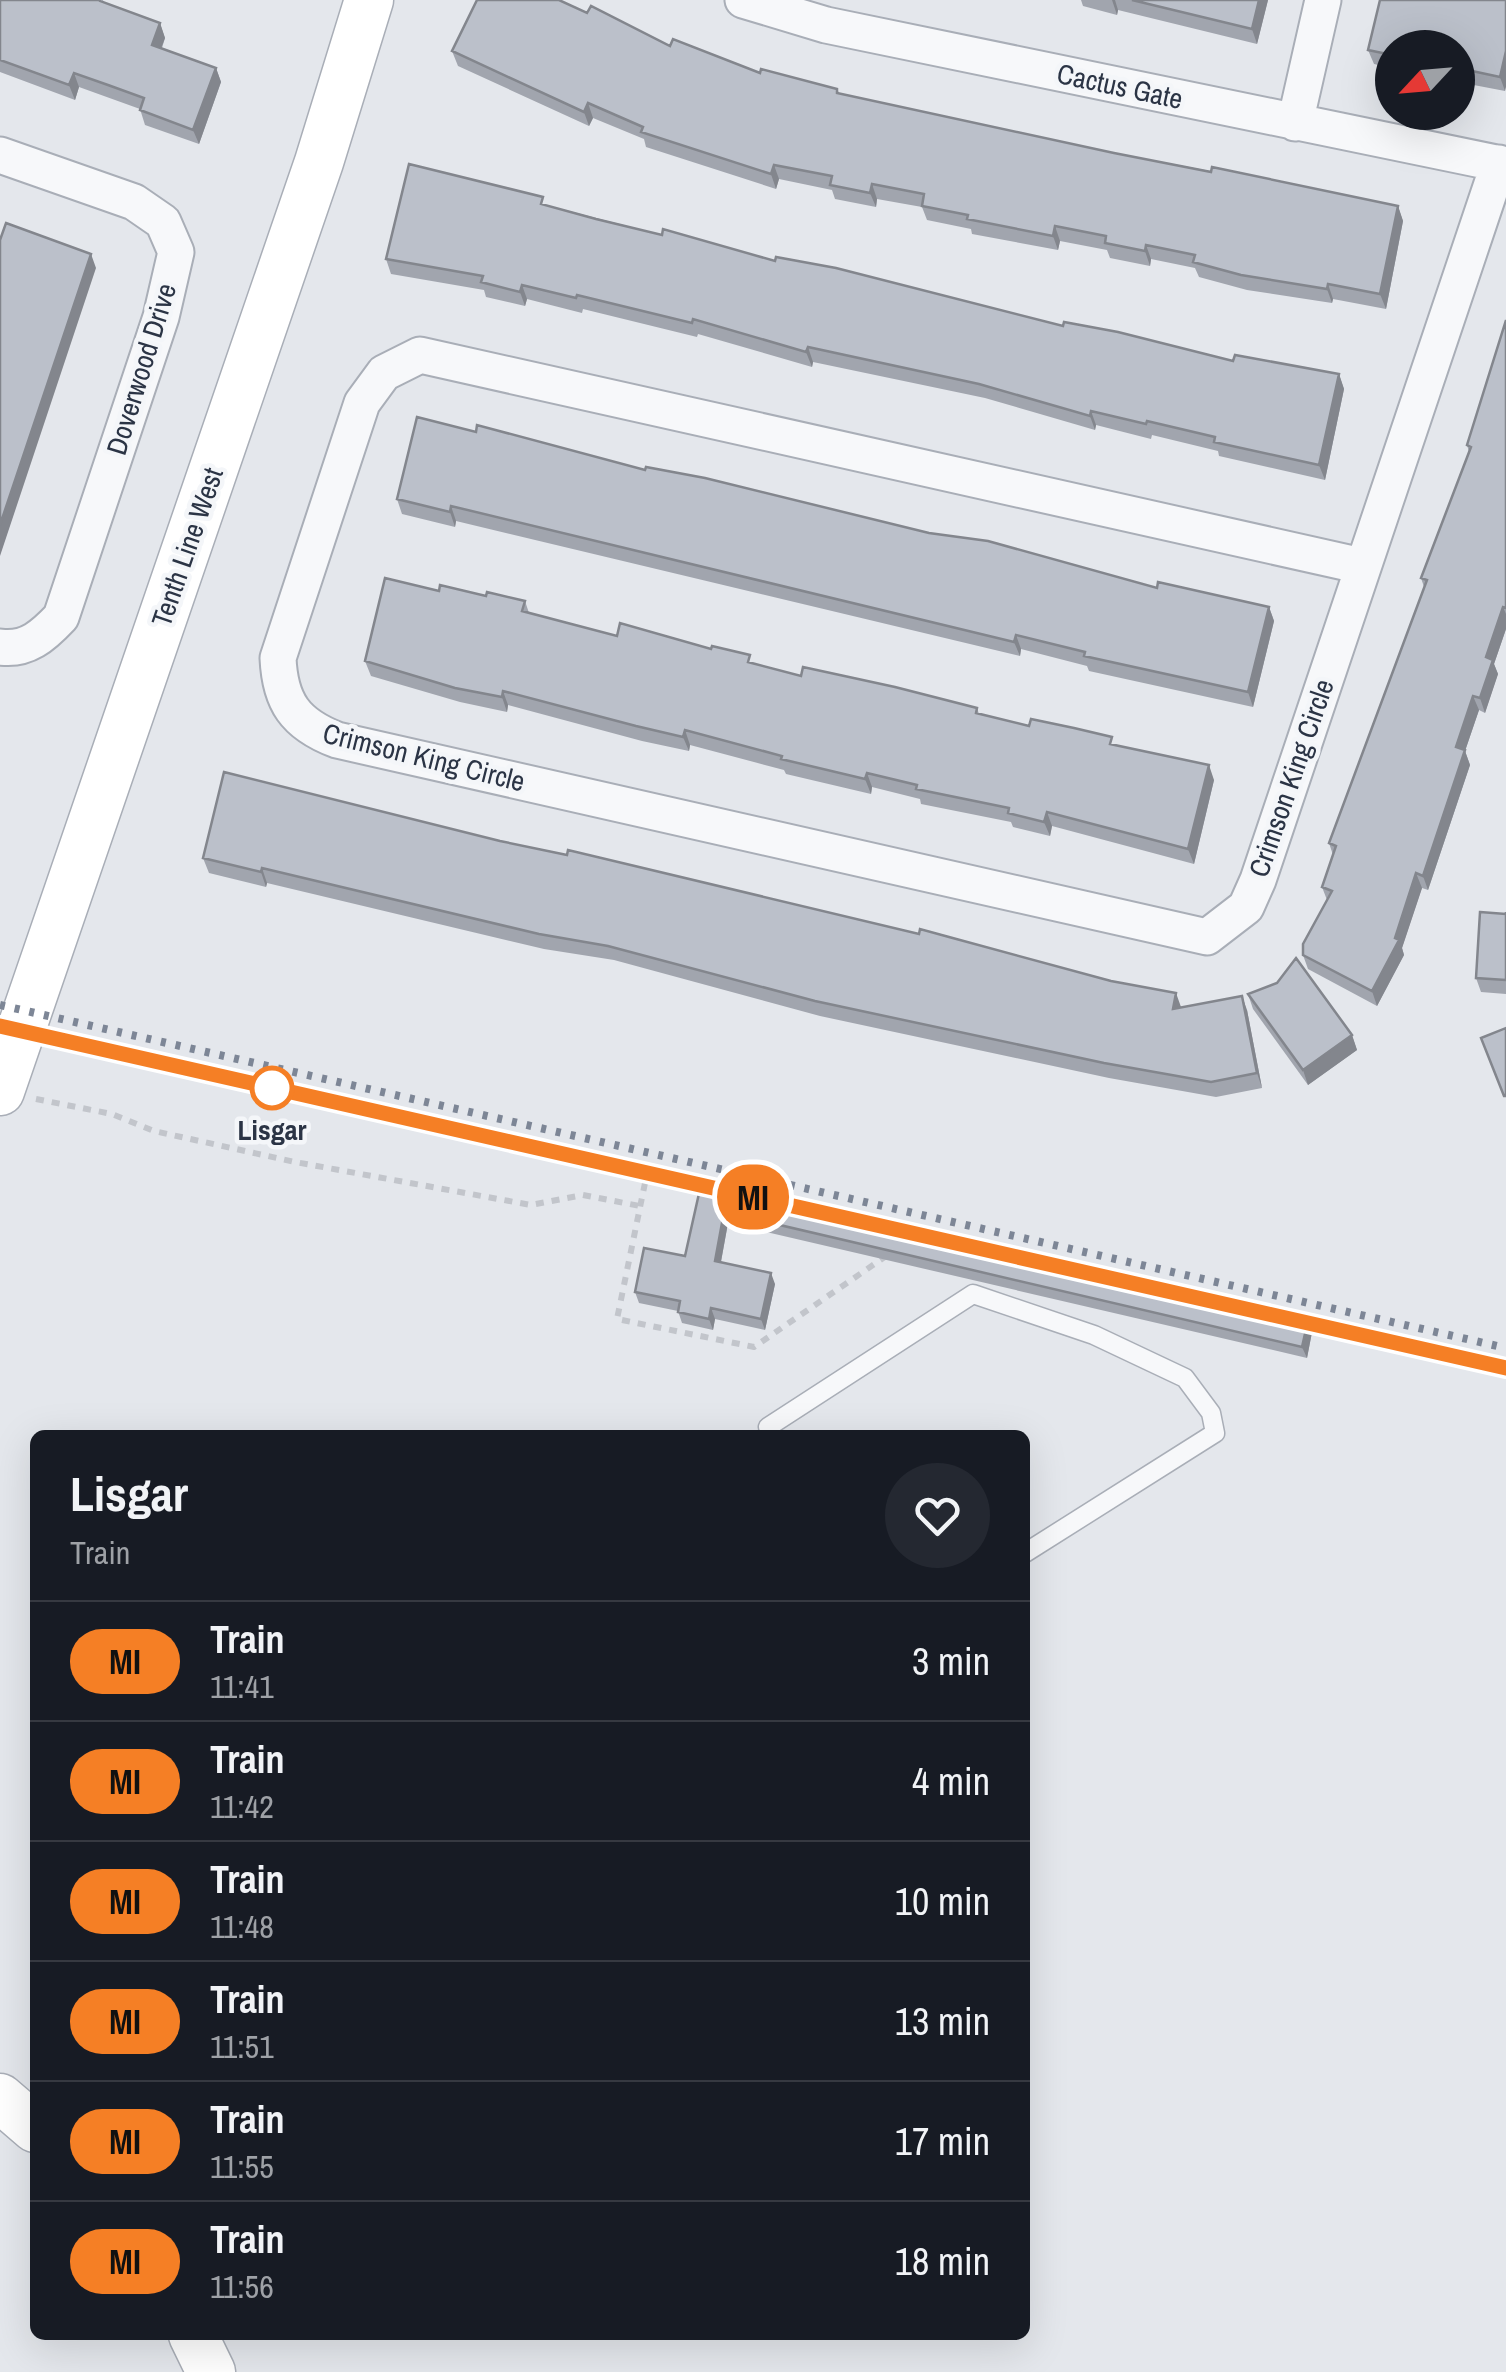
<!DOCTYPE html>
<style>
:root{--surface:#171b24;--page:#242831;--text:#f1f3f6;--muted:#9ea1a6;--line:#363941}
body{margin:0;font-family:"Archivo Narrow",sans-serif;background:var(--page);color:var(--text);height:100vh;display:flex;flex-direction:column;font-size:38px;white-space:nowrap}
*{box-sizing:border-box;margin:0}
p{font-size:32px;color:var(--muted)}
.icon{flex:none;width:55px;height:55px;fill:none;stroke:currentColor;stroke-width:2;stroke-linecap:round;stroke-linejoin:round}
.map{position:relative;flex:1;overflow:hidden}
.panel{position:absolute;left:30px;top:1430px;width:1000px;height:910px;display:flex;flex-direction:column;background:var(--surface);border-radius:15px;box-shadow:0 10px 40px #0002}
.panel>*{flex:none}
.badge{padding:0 20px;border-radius:32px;font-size:35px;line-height:65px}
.needle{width:65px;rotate:244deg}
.fabs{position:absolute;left:1375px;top:30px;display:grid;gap:20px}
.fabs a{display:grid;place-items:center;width:100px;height:100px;border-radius:50%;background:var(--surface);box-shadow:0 10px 40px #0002;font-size:50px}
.map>.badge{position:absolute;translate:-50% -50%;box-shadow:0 0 0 5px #fff}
.round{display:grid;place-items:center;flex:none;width:105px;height:105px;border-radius:52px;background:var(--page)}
.summary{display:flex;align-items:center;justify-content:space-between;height:170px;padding:0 40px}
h1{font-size:48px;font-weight:700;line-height:75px}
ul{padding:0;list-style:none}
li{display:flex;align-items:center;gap:30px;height:120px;padding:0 40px;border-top:2px solid var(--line)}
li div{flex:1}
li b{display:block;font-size:38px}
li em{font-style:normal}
li .badge{min-width:110px;font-weight:700;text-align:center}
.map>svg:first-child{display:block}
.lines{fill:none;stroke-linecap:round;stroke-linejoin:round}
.lane-casing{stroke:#a9aeb7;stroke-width:21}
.street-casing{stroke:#a9aeb7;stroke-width:39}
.secondary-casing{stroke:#a9aeb7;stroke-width:51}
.path{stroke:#c2c5cb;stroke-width:6;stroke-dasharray:8 8;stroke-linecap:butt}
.lane{stroke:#f7f8fa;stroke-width:18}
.street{stroke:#f7f8fa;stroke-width:35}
.secondary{stroke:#fff;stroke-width:48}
.rail{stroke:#7d8696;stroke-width:8;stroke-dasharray:5 10;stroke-linecap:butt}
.wall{fill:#a1a5ae}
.shaded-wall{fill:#83868d}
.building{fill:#bbc0ca;stroke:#83868d;stroke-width:2.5}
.line-casing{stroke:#fff;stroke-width:22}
.line{stroke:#f57f25;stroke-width:15}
.stop-dot{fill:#fff;stroke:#f57f25;stroke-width:5}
.labels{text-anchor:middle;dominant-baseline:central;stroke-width:9;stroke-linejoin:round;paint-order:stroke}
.street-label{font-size:28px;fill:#2b3445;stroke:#f4f6f9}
.stop-label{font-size:28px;font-weight:bold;fill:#2b3445;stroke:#f4f6f9}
</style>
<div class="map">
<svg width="1506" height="2372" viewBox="0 0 1506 2372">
<rect width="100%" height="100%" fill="#e4e7ec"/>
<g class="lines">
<g class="lane-casing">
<path id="lane" d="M768 1427 973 1294 1094 1335 1185 1378 1211 1413 1215 1433 1025 1553"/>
</g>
<g class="street-casing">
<path id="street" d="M743 0 826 25 1506 165
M1295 123 1323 0
M0 155 134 202 163 222 176 252 161 317 61 617C44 635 27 651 0 647
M1362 566 420 355 384 373 362 403 278 658C280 702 295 724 337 740L1207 937 1246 907 1258 880 1499 163"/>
</g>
<g class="secondary-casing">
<path id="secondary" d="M0 1091 319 162 369 0
M0 2098 35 2128
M193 2335 211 2372"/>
</g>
<path class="path" d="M36 1099 112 1114 154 1131 295 1162 531 1205 583 1195 640 1206
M645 1183 617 1319 754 1347 889 1254"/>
<use href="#lane" class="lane"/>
<use href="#street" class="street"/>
<use href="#secondary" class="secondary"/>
<path class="rail" d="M0 1005 1506 1348
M0 1026 726 1191
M1287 1318 1506 1368"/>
</g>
<path class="wall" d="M0 0H103L104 3 160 23 165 38 162 48 216 68 221 82 199 144 145 125 140 109 79 87 75 100 0 72Z
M1081 0H1268L1257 44 1118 10 1117 15 1083 6Z
M1506 0 1505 91 1458 82V48H1392V68L1374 64 1368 50Z
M587 13 670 46 760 73 837 89 839 93 1114 153 1398 206 1403 221 1386 309 1333 299 1332 303 1247 290 1199 277 1195 268 1151 259 1150 266 1110 258 1107 250 1060 241 1058 250 972 234 971 229 927 220 922 207 877 199 876 207 835 199 832 190 779 179 776 189 646 147 644 139 593 118 589 126 458 66 452 51Z
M546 205 662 235 1063 326 1233 361 1339 374 1344 389 1325 480 1219 456 1218 451 1152 435 1151 439 1096 425 1095 430 985 398 813 362 812 367 698 334 697 337 583 309 582 313 527 299 525 306 486 297 484 290 391 274 386 259Z
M1506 320V629L1494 664 1498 674 1485 713 1479 710 1465 751 1470 765 1428 890 1422 888 1402 948 1404 955 1377 1006 1308 969 1303 955 1327 900 1322 887 1333 855 1329 843 1424 587 1421 578 1469 452 1467 445Z
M476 432 1157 588 1269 607 1274 621 1253 707 1089 671 1087 666 1021 649 1020 656 456 521 455 527 402 514 397 499Z
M439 591 525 601 529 613 617 636 753 664 801 676 977 708 979 714 1115 745 1214 780 1194 864 1052 826 1050 836 1013 827 1011 822 921 804 920 799 872 787 871 794 786 774 784 770 690 745 689 751 642 741 508 705 507 712 460 702 371 676 365 661Z
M500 841 1181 1007 1247 1010 1262 1088 1216 1097 1109 1078 820 1016 614 960 544 949 267 883 266 887 209 873 203 858Z
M1506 912V994L1481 992 1476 978Z
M1248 994 1352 1035 1357 1050 1308 1085 1253 1009Z
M702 1180 1313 1327 1307 1358 728 1223 721 1262 775 1284 765 1330 715 1319 713 1330 682 1323 678 1311 639 1303 635 1292 685 1256Z"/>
<path class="shaded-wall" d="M1112 0H1115L1118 10 1117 15Z
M1259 0H1268L1257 44 1252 29Z
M160 23 165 38 157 59 152 45Z
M1506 51V87L1505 91 1500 77Z
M216 68 221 82 199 144 193 130Z
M74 73 79 87 75 100 69 85Z
M588 103 593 118 589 126 584 112Z
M774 165 779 179 776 189 771 174Z
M872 184 877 199 876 207 870 193Z
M1398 206 1403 221 1386 309 1380 294Z
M1055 226 1060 241 1058 250 1053 236Z
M1146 245 1151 259 1150 266 1145 251Z
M91 254 96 268 0 556V525Z
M1328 284 1333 299 1332 303 1327 289Z
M522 285 527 299 525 306 520 292Z
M808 347 813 362 812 367 806 352Z
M1339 374 1344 389 1325 480 1319 465Z
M1091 411 1096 425 1095 430 1090 416Z
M451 506 456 521 455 527 450 512Z
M1269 607 1274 621 1253 707 1248 692Z
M1503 607 1506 614V629L1494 664 1498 674 1485 713 1480 698 1486 657Z
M1016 635 1021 649 1020 656 1014 642Z
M503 691 508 705 507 712 502 697Z
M1473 696 1479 710 1465 751 1470 765 1428 890 1423 876 1456 747Z
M685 730 690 745 689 751 683 737Z
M1209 765 1214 780 1194 864 1188 849Z
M867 773 872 787 871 794 865 779Z
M1047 812 1052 826 1050 836 1044 822Z
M262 868 267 883 266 887 261 872Z
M1416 873 1422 888 1402 948 1404 955 1377 1006 1372 991 1395 938Z
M1176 993 1181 1007 1173 1009Z
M1242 996 1247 1010 1262 1088 1257 1073Z
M1352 1035 1357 1050 1308 1085 1303 1070Z
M724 1212 728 1223 719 1272 715 1261Z
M771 1273 775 1284 765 1330 761 1319Z
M711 1308 715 1319 713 1330 709 1319Z
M1309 1316 1313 1327 1307 1358 1302 1347Z"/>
<path class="building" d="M0 0H100V1L160 23 152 45 216 68 193 130 140 110 144 98 108 85 74 73 69 85 0 60Z
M477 0H559L587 13 591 6 670 46 673 39 760 73 761 69 837 89V93L1114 153 1211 172 1212 167 1398 206 1380 294 1328 284 1327 289 1241 275 1193 262 1195 255 1146 245 1145 251 1105 243 1106 236 1055 226 1053 236 967 219 968 215 922 206 924 194 872 184 870 193 830 185 832 176 774 165 771 174 641 132 643 127 588 103 584 112 452 51Z
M1132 0H1259L1252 29Z
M1380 0H1506V51L1500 77 1458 68V48H1392V55L1368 50Z
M409 164 543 197 541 204 596 219 662 235 663 229 775 261 776 257 836 268 1063 326 1064 322 1118 332 1233 361 1235 355 1339 374 1319 465 1214 442 1215 437 1147 421 1146 424 1091 411 1090 416 979 384 808 347 806 352 693 319 692 323 577 295 576 298 522 285 520 292 481 282 483 276 386 259Z
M6 223 91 254 0 525V240Z
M1506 320V608L1503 607 1486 657 1493 660 1480 698 1473 696 1456 747 1465 750 1423 876 1416 873 1395 938 1399 940 1372 991 1303 955V944L1332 891 1322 887 1336 846 1329 843 1427 580 1421 578 1471 447 1467 445Z
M417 417 476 432 477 425 645 470 646 467 705 478 929 533 988 541 1157 588 1158 582 1269 607 1248 692 1084 656 1085 652 1016 635 1014 642 451 506 450 512 397 499Z
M385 578 439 591 440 585 486 596 487 592 525 601 522 611 617 636 620 623 711 649 712 646 750 655 748 662 801 676 803 667 895 687 977 708 976 713 1029 726 1031 719 1074 728 1112 737 1110 744 1209 765 1188 849 1047 812 1044 822 1008 813 1009 808 916 789 917 785 867 773 865 779 781 759 782 756 685 730 683 737 636 726 503 691 502 697 455 688 365 661Z
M224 772 500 841 567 855 568 850 919 934 920 929 949 937 1111 981 1176 993 1173 1009 1242 996 1257 1073 1211 1082 1104 1063 815 1001 608 946 539 934 262 868 261 872 203 858Z
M1480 912 1506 914V912V980L1476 978Z
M1296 958 1352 1035 1303 1070 1248 994 1277 983Z
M1506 1028V1096H1504L1481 1038Z
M702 1180 1309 1316 1302 1347 724 1212 715 1261 771 1273 761 1319 711 1308 709 1319 678 1312 680 1301 635 1292 644 1248 685 1256Z"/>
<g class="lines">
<g class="line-casing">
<path id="line" d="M0 1026 1506 1368"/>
</g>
<use href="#line" class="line"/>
</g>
<circle class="stop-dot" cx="272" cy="1088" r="20"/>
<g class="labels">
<g class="street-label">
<text transform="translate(1120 86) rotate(12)">Cactus Gate</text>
<text transform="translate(141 369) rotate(-73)">Doverwood Drive</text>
<text transform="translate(187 547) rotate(-71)">Tenth Line West</text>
<text transform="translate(424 757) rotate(14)">Crimson King Circle</text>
<text transform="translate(1291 778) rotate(-71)">Crimson King Circle</text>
</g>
<g class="stop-label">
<text x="272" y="1130">Lisgar</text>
</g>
</g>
</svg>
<div class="fabs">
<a><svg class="needle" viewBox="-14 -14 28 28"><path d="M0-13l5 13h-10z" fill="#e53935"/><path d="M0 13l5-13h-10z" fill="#9ea1a6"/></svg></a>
</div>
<b class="badge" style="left:753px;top:1197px;background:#f57f25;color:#111">MI</b>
<section class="panel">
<div class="summary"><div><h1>Lisgar</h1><p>Train</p></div><a class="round"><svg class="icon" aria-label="heart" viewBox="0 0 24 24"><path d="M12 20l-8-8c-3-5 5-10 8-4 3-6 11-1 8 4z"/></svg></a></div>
<ul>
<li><span class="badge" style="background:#f57f25;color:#111">MI</span><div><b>Train</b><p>11:41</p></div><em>3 min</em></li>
<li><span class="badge" style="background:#f57f25;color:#111">MI</span><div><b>Train</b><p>11:42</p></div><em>4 min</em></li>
<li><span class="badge" style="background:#f57f25;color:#111">MI</span><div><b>Train</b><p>11:48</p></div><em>10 min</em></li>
<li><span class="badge" style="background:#f57f25;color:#111">MI</span><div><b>Train</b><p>11:51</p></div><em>13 min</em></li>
<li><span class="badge" style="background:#f57f25;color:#111">MI</span><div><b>Train</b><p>11:55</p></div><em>17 min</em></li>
<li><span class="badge" style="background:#f57f25;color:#111">MI</span><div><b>Train</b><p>11:56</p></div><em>18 min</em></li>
</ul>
</section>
</div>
